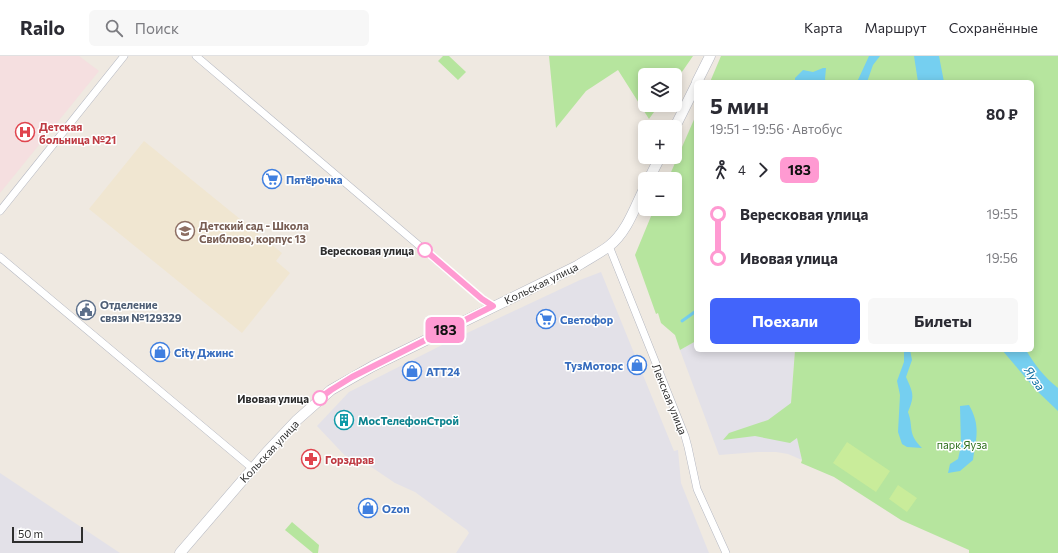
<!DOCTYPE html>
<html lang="ru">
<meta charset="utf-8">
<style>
:root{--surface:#fff;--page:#f7f7f7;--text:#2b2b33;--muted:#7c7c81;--line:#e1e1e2;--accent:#4264fb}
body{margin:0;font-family:Commissioner,sans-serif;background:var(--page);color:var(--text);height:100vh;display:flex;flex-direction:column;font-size:15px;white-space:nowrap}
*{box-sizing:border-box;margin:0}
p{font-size:13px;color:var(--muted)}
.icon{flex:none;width:22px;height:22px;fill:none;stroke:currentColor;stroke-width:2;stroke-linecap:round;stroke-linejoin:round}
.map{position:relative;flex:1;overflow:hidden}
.drawer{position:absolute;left:694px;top:24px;width:340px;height:272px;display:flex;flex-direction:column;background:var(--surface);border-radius:6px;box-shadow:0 2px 10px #0003}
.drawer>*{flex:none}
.badge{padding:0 8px;border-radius:6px;font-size:14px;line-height:26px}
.controls{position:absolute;left:638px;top:12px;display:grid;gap:8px}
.controls a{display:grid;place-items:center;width:44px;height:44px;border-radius:6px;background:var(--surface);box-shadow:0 2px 10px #0003;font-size:20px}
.scale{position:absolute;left:12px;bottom:10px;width:71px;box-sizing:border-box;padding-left:4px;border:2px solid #2e2e2e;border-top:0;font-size:11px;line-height:14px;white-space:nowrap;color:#2e2e2e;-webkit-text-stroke:3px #fff;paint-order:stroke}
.map>.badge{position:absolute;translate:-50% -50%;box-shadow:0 0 0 2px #fff}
.legs{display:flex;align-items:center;gap:6px;height:44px;padding:0 16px;font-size:13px}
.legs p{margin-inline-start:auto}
.head{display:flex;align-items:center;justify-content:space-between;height:68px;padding:0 16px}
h1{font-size:22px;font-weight:700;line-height:30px}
.primary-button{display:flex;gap:8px;margin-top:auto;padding:8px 16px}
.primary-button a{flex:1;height:46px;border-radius:6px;background:var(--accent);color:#fff;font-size:16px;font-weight:700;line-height:46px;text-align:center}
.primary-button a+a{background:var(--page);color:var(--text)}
ul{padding:0 16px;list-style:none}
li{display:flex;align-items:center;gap:14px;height:44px;font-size:15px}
li i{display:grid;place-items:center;width:6px;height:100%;margin:0 5px;background:currentColor}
li i::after{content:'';width:10px;height:10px;margin:-5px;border:3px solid;border-radius:50%;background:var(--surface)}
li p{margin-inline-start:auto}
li:first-child i{background:linear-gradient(#0000 50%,currentColor 0)}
li:last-child i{background:linear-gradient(currentColor 50%,#0000 0)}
header{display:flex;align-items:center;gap:24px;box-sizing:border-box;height:56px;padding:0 20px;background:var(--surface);border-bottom:1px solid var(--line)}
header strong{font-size:19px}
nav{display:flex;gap:22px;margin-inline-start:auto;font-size:14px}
.search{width:280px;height:36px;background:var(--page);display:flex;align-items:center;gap:10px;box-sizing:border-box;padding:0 14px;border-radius:6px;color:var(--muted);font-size:15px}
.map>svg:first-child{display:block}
.industrial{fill:#e3e1e8}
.education{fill:#f0e6d1}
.medical{fill:#f5dfe0}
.green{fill:#b6e59e}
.pitch{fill:#c9ec9a}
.water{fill:#75cff0}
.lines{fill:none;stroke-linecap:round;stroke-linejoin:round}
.stream{stroke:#75cff0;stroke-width:3}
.minor-casing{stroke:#b4b7c1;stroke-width:8}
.secondary-casing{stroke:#b4b7c1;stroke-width:11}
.minor{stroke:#fff;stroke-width:7}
.secondary{stroke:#fff;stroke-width:10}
.line-1-casing{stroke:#fff;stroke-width:9}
.line-1{stroke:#ff9ad2;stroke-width:6}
.stop-1-dot{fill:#fff;stroke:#ff9ad2;stroke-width:2}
.labels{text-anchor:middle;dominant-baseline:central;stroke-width:3;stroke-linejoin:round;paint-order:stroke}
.health-label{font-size:11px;font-weight:bold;fill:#be3a42;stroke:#fff;text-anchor:start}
.shop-label{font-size:11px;font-weight:bold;fill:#366cbe;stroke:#fff;text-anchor:start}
.education-label{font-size:11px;font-weight:bold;fill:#785e54;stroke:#fff;text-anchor:start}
.stop-label{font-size:11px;font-weight:bold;fill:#2e2e2e;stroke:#fff;text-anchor:end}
.street-label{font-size:11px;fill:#2e2e2e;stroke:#fff}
.service-label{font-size:11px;font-weight:bold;fill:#4e5e75;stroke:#fff;text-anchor:start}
.culture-label{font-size:11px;font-weight:bold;fill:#0d838f;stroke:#fff;text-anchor:start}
.park-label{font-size:11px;fill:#2c6e1b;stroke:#fff}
.water-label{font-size:12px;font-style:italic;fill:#0d6fa3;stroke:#fff}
</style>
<header>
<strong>Railo</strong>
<div class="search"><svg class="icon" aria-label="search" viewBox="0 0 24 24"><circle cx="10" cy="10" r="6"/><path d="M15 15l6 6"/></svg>Поиск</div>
<nav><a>Карта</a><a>Маршрут</a><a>Сохранённые</a></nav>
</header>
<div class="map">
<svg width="1058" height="497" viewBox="0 0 1058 497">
<rect width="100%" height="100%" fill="#efe9e1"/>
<path class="industrial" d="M601 216 674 395 678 394 681 427 709 497H456L469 477 467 474 415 436 395 427 355 400 350 405 317 370 349 336 450 285 580 224Z
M696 285V294H795L791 350 802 404 788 398 776 396H757L719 399 680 294Z
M0 417 120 497H0Z"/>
<path class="education" d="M144 85 282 197 276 205 290 217 242 277 89 153Z"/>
<path class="medical" d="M0 0H79L99 15 0 137Z"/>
<path class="green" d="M443 0H449L466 16 458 24 438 5Z
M549 0H693L675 26V19H645V49H659L649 63 618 14 586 35 556 72Z
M721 0H1058V497H969V494L901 464 834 421 801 407 802 404 797 382 790 387 755 380 723 384 729 377 768 364 791 347 795 294H1032V26H710Z
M696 59V285L680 294 675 279 661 267 658 257 656 258 635 199 654 153H675V123H668Z
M292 466 319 489 318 497H313L285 474Z"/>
<path class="pitch" d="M847 386 890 415 876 436 833 407Z
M898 429 917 442 907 456 889 443Z"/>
<path class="water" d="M869 0H880L873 9 867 26H857Z
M914 0H939L944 26H918Z
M823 12H826L825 23 826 26H795V22L803 14 813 16Z
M904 294H910L912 304 906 321C913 337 915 339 908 356 914 372 907 377 922 392L907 391 902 388 898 376 900 339 897 325 904 306Z
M1002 294H1026C1035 309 1044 321 1058 332V355L1036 334Z
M969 349C981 370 976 382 973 404L960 415 948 417 950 408 958 403 961 390 960 350Z"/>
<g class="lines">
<path class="stream" d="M682 265 696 255"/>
<g class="minor-casing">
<path id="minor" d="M196 0 482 243 493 251
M0 155 124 0
M609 190 685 380 688 391 697 433 726 497
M0 201 252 412"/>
</g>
<g class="secondary-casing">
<path id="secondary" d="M697 26 710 0
M675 71 696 29
M649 123 660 101
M180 497 266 397 297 364 331 334 373 310 577 210C588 203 600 197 609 190 627 176 635 151 645 131"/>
</g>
<use href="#minor" class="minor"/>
<use href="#secondary" class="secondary"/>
</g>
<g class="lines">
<g class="line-1-casing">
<path id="line-1" d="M320 342 331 334 352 321 493 250 482 243 425 194"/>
</g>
<use href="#line-1" class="line-1"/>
</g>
<defs>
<g id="hospital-ring" transform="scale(1)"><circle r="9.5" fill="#fff" stroke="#e0444e" stroke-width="1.5"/><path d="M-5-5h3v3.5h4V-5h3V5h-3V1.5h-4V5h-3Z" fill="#e0444e"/></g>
<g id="supermarket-ring" transform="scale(1)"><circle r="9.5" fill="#fff" stroke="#3f7fe0" stroke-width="1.5"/><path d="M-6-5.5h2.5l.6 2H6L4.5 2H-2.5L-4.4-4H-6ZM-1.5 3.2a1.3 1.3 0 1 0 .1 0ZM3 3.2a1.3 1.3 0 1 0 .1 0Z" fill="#3f7fe0"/></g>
<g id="school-ring" transform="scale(1)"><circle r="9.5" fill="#fff" stroke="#8d6e63" stroke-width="1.5"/><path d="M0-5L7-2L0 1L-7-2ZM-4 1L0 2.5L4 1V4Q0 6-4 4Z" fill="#8d6e63"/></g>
<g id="civic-ring" transform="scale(1)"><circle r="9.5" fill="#fff" stroke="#5c6f8a" stroke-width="1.5"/><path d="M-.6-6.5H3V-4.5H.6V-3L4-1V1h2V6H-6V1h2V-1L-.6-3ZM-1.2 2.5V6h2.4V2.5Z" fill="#5c6f8a"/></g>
<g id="shop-ring" transform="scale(1)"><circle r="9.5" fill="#fff" stroke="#3f7fe0" stroke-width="1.5"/><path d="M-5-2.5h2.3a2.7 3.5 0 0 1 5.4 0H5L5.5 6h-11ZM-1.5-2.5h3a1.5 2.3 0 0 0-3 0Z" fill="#3f7fe0"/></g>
<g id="building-ring" transform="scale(1)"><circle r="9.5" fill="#fff" stroke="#0f9aa8" stroke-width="1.5"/><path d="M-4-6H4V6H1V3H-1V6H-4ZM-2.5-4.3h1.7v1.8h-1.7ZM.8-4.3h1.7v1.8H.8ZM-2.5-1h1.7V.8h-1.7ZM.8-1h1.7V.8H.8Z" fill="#0f9aa8"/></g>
<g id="pharmacy-ring" transform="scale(1)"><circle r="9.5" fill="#fff" stroke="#e0444e" stroke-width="1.5"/><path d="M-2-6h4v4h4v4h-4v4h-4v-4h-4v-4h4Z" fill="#e0444e"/></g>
</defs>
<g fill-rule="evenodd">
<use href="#hospital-ring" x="25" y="76"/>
<use href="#supermarket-ring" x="272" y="123"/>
<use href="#school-ring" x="185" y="175"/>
<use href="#civic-ring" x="86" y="254"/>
<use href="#supermarket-ring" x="546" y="263"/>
<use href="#shop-ring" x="160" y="296"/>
<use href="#shop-ring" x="637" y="309"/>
<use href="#shop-ring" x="412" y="315"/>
<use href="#building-ring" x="344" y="364"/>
<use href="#pharmacy-ring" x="311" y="403"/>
<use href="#shop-ring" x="368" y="452"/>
</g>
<g class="stop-1-dot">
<circle cx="425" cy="194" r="7"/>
<circle cx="320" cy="342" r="7"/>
</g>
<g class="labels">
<g class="health-label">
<text x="39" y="70">Детская<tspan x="39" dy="13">больница №21</tspan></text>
<text x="325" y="403">Горздрав</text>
</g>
<g class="shop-label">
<text x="286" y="123">Пятёрочка</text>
<text x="560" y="263">Светофор</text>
<text x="174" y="296">City Джинс</text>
<text x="623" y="309" text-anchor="end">ТузМоторс</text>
<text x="426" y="315">АТТ24</text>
<text x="382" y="452">Ozon</text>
</g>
<g class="education-label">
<text x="199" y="169">Детский сад - Школа<tspan x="199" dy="13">Свиблово, корпус 13</tspan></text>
</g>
<g class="stop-label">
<text x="414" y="194">Вересковая улица</text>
<text x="309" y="342">Ивовая улица</text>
</g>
<g class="street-label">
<text transform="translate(541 227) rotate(-26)">Кольская улица</text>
<text transform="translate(670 343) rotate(68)">Ленская улица</text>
<text transform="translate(269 395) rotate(-47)">Кольская улица</text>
</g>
<g class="service-label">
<text x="100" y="248">Отделение<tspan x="100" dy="13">связи №129329</tspan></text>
</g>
<g class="culture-label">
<text x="358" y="364">МосТелефонСтрой</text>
</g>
<g class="park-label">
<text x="962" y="388">парк Яуза</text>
</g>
<g class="water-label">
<text transform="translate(1035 322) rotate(55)">Яуза</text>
</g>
</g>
</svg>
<div class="controls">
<a><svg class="icon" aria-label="layers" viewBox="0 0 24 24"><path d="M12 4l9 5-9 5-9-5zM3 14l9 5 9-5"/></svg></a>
<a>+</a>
<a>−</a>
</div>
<div class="scale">50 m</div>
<b class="badge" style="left:445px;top:274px;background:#ff9ad2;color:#111">183</b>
<section class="drawer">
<div class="head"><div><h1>5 мин</h1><p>19:51 – 19:56 · Автобус</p></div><b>80 ₽</b></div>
<div class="legs"><svg class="icon" aria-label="walk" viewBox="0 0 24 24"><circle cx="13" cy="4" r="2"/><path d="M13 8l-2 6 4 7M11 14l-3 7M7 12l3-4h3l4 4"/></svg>4<svg class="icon" aria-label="forward" viewBox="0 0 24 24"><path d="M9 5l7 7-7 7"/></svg><b class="badge" style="background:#ff9ad2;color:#111">183</b></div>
<ul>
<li><i style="color:#ff9ad2"></i><b>Вересковая улица</b><p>19:55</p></li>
<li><i style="color:#ff9ad2"></i><b>Ивовая улица</b><p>19:56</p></li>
</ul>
<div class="primary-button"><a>Поехали</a><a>Билеты</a></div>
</section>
</div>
